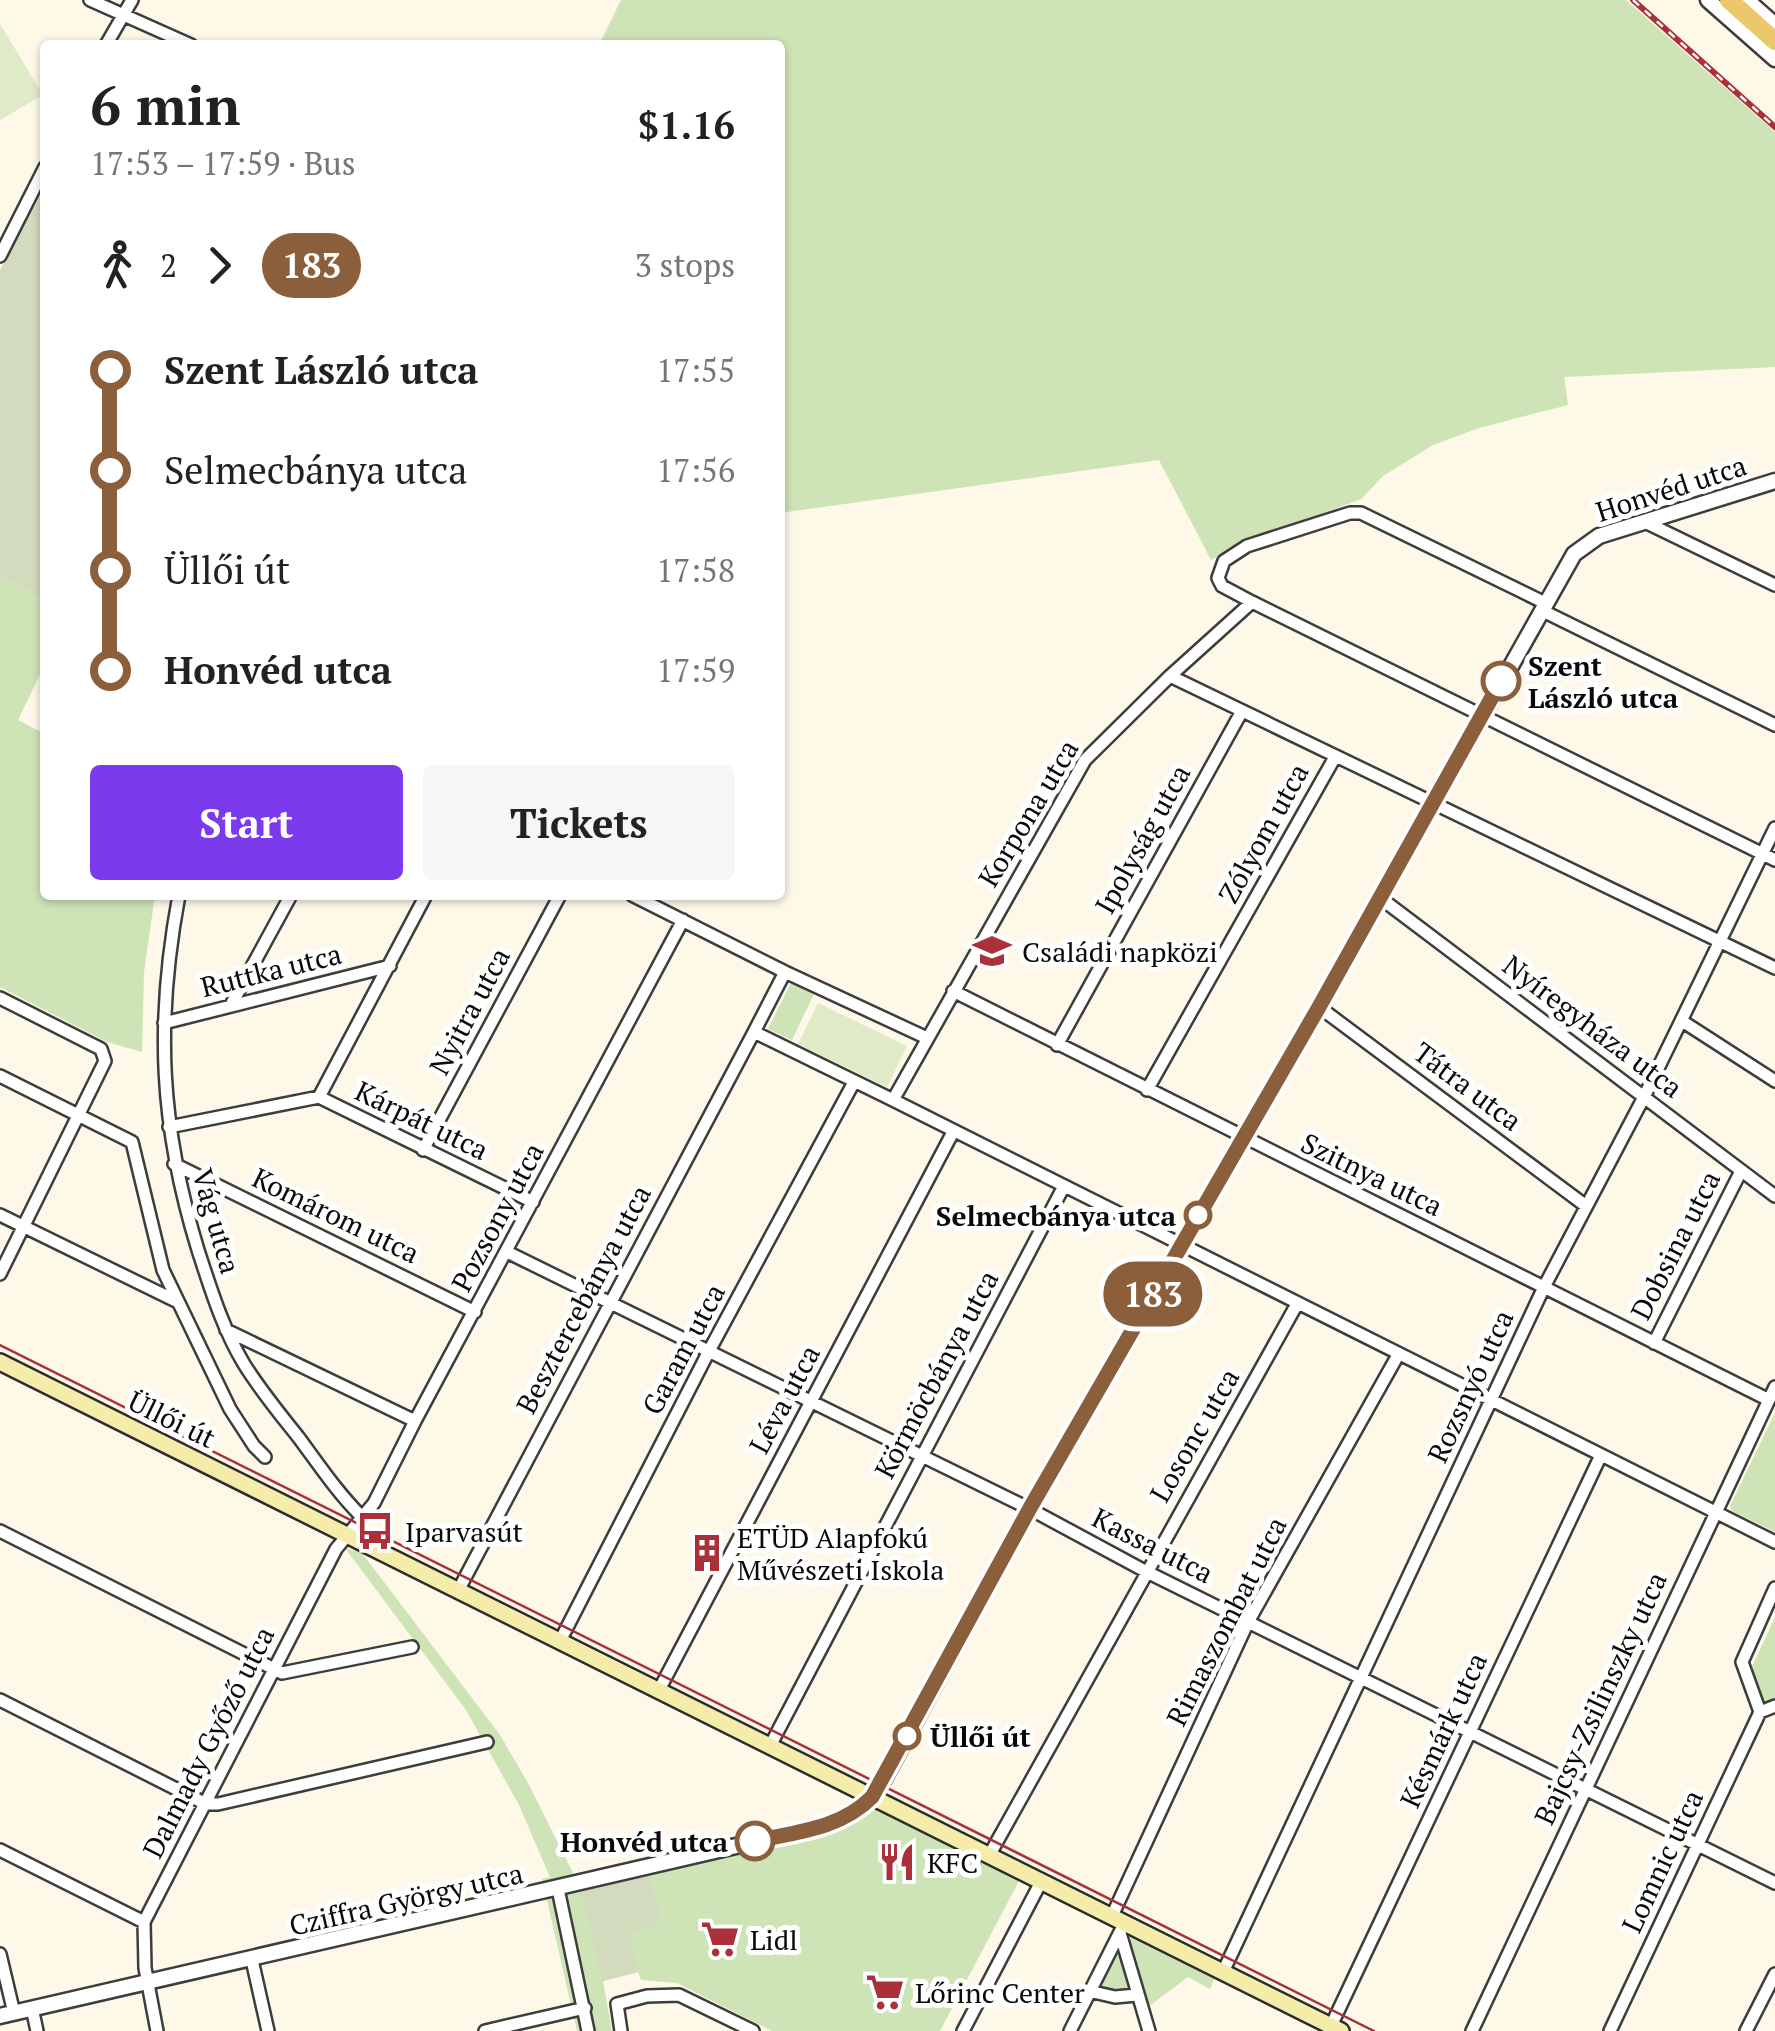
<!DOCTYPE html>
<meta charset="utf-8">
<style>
:root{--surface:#fff;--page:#f6f6f6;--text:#222;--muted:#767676;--accent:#7c3aed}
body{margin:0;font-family:"PT Serif",serif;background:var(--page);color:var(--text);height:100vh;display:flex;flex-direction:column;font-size:38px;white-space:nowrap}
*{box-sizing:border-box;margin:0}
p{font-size:32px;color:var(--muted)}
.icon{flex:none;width:55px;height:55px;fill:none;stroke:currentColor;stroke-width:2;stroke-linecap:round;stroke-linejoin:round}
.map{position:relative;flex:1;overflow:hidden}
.side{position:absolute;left:40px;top:40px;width:745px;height:860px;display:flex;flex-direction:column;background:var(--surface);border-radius:10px;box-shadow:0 2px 8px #0004}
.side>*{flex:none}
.badge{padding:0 20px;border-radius:32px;font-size:35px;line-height:65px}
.map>.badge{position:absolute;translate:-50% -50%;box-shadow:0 0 0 5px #fff}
.legs{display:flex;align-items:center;gap:15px;height:110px;padding:0 50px;font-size:32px}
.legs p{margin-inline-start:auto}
.overview{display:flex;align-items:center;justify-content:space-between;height:170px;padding:0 50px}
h1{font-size:55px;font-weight:700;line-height:75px}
.button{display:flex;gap:20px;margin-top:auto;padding:20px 50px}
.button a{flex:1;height:115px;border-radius:10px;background:var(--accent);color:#fff;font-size:40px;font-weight:700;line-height:115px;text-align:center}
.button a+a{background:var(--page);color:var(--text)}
ul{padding:0 50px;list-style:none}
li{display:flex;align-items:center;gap:35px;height:100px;font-size:38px}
li i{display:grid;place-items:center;width:15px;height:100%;margin:0 12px;background:currentColor}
li i::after{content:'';width:25px;height:25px;margin:-12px;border:8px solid;border-radius:50%;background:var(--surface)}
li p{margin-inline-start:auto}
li:first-child i{background:linear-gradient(#0000 50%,currentColor 0)}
li:last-child i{background:linear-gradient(currentColor 50%,#0000 0)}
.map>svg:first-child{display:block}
.green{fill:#cee3b6}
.cemetery{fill:#d2dbbd}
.pitch{fill:#dfebc7}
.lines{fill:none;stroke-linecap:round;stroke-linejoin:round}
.minor-casing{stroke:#3d3d3d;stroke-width:16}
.tertiary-casing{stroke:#3d3d3d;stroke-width:19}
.secondary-casing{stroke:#2c2c2c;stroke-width:20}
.primary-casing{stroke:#1b1b1b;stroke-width:22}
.minor{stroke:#fff;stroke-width:11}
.tertiary{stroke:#fff;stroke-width:14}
.secondary{stroke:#f6ecaa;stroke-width:15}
.primary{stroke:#eac86b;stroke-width:18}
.tram{stroke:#aa313a;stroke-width:2.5}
.rail-casing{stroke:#aa313a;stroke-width:6}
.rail{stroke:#fff;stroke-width:2.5;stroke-dasharray:8;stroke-linecap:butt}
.line-1-casing{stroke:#fff;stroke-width:22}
.line-1{stroke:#8b5e3c;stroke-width:15}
.stop-1-dot{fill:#fff;stroke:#8b5e3c;stroke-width:5}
.labels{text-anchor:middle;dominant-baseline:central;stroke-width:10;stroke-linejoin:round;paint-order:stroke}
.street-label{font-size:28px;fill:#0a0a0a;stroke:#fff}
.stop-label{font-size:28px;font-weight:bold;fill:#0a0a0a;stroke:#fff;text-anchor:start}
.poi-label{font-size:28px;fill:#0a0a0a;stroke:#fff;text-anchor:start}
</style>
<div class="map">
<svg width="1775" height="2031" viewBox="0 0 1775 2031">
<rect width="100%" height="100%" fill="#fdf8e8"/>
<path class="green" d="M621 0H1626L1775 132V367L1564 377 1568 405 1479 428 1433 445 1383 476 1361 499 1240 544 1211 560 1159 460 780 513V45H599Z
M0 576 45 601V664L18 720 45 734V895H155L144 972 142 1052 107 1042 0 987Z
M791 983 814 994 792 1040 768 1029Z
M1775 1413V1532L1732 1511 1730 1506Z
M345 1548 362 1553 500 1735 528 1783 581 1889 649 1876 762 1838 828 1822 864 1800 1021 1877 940 2031H772L677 1983 641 1980 638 1972 603 1981 612 2031H577L542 1879 550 1877 519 1805 466 1710Z
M1775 1617V1699L1764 1702 1752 1667Z
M1133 1934 1215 1977 1210 1989 1188 1977 1148 2007 1140 1990 1124 1993 1096 1989 1116 1950 1123 1953Z"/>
<path class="cemetery" d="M45 186V601L0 576V270Z
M649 1876 662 1924 629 1933 639 1972 602 1981 581 1889Z"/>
<path class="pitch" d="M0 24 43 95 0 120Z
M818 1003 907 1046 887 1087 798 1044Z"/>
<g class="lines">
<g class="minor-casing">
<path id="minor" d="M90 0 191 45
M106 45 132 0
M0 256 45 167
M1645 522 1775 585
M1545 603 1361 513H1350L1247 546 1224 561 1218 578 1222 586 1252 602 1775 860
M1541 610 1775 725
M1170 676 1775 968
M179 895C155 1023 160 1126 198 1250 211 1290 223 1329 244 1364 260 1390 280 1414 299 1438 319 1465 337 1492 361 1516
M632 895 785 972
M1379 897 1775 1196
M953 991 1769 1400
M0 998 101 1049 105 1061 0 1274
M231 1005 291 895
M1319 1007 1586 1206
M1682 1021 1775 1081
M164 1023 390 966
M927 1038 785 972 754 1032 893 1100 1085 760 1170 676 1252 602
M1057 1045 1242 711
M0 1076 132 1142 163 1270 230 1409 254 1446 265 1457
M1147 1090 1335 757
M319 1097 426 895
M893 1100 1775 1542
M169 1127 319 1097 533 1202
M423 1150 560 895
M174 1164 475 1312
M0 1215 176 1301
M507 1252 1030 1509 1145 1571 1775 1883
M226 1330 415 1421
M1654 1343 1741 1171
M0 1531 282 1673 412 1647
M459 1589 754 1032
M560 1641 709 1351 854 1082
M659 1690 953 1132
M0 1700 206 1804H218L487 1742
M1760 1712 1742 1662 1775 1588
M1760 1712 1775 1706
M770 1746 1064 1186
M0 1850 144 1922
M990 1854 1297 1304
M558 1889 588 2031
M1112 1916 1248 1622 1398 1355
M1120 1933 1149 2031
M0 1954 14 2013
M252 1960 268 2031
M1223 1972 1544 1287 1645 1095 1775 828
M1089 1991 1115 1997 1136 1995
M32 2008 37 2031
M1331 2026 1601 1455
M157 2031 145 1968 144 1922 336 1549 374 1503 415 1421 683 920
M485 2031 585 2008
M621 2031 617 2004 647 1996 679 1995 753 2031
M963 2031 1042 1880
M1070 2031 1125 1922
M1472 2031 1775 1387
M1610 2031 1760 1712
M1746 2031 1775 1974"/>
</g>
<g class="tertiary-casing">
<path id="tertiary" d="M1708 0 1775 59
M1747 0 1775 25
M0 2016 823 1826C852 1819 868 1803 884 1779L1030 1509 1319 1007 1574 554 1599 536 1775 481"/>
</g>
<g class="secondary-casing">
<path id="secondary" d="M0 1362 1341 2031"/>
</g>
<g class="primary-casing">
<path id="primary" d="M1729 0 1775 41"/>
</g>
<use href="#minor" class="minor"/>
<use href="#tertiary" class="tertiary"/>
<use href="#secondary" class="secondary"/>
<use href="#primary" class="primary"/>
<path class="tram" d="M0 1345 1374 2031"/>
<g class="rail-casing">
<path id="rail" d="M1633 0 1775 127"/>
</g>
<use href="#rail" class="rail"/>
</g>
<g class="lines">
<g class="line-1-casing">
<path id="line-1" d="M755 1841C797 1832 840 1829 872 1797L1030 1508 1319 1007 1501 681"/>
</g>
<use href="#line-1" class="line-1"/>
</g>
<defs>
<g id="school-bare" transform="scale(3)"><path d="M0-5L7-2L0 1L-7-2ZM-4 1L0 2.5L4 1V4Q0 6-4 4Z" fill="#aa313a" stroke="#fff" stroke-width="2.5" paint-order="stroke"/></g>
<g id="bus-bare" transform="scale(3)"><path d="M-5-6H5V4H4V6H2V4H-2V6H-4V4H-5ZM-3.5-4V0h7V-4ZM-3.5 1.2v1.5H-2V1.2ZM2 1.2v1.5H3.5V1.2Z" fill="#aa313a" stroke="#fff" stroke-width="2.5" paint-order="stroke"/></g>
<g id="building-bare" transform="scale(3)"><path d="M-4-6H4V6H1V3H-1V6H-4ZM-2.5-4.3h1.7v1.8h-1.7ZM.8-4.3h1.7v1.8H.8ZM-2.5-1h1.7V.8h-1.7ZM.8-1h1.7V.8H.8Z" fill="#aa313a" stroke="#fff" stroke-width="2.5" paint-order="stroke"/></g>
<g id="restaurant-bare" transform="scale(3)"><path d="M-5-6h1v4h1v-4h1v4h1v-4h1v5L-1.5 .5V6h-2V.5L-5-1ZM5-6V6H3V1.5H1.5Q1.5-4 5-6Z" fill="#aa313a" stroke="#fff" stroke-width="2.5" paint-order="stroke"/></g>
<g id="supermarket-bare" transform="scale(3)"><path d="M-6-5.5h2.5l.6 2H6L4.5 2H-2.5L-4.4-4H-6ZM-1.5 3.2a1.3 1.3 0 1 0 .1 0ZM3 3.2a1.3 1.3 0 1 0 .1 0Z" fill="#aa313a" stroke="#fff" stroke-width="2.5" paint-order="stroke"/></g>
</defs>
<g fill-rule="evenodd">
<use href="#school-bare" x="992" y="951"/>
<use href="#bus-bare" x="375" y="1531"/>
<use href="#building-bare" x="707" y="1553"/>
<use href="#restaurant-bare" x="897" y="1862"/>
<use href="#supermarket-bare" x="720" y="1939"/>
<use href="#supermarket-bare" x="885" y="1992"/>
</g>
<g class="stop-1-dot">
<circle cx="1501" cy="681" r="18"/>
<circle cx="1198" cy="1215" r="12"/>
<circle cx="907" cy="1736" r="12"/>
<circle cx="755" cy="1841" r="18"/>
</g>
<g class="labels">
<g class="street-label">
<text transform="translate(1671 488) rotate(-18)">Honvéd utca</text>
<text transform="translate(1028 813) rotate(-59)">Korpona utca</text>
<text transform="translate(1263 833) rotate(-61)">Zólyom utca</text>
<text transform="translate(1142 839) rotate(-61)">Ipolyság utca</text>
<text transform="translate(271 970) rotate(-14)">Ruttka utca</text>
<text transform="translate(469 1011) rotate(-62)">Nyitra utca</text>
<text transform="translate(1593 1026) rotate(37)">Nyíregyháza utca</text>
<text transform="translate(1468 1086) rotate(37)">Tátra utca</text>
<text transform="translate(422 1120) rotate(26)">Kárpát utca</text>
<text transform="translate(1372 1174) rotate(26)">Szitnya utca</text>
<text transform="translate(336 1215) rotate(26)">Komárom utca</text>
<text transform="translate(497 1217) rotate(-62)">Pozsony utca</text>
<text transform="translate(217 1221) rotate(74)">Vág utca</text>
<text transform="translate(1675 1245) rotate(-63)">Dobsina utca</text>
<text transform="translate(583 1299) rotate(-62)">Besztercebánya utca</text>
<text transform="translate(683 1349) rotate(-62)">Garam utca</text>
<text transform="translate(936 1374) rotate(-62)">Körmöcbánya utca</text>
<text transform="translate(1470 1386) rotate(-65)">Rozsnyó utca</text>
<text transform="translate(784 1399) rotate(-62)">Léva utca</text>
<text transform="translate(172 1419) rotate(26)">Üllői út</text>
<text transform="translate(1194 1435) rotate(-60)">Losonc utca</text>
<text transform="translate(1153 1545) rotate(27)">Kassa utca</text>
<text transform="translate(1226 1621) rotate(-63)">Rimaszombat utca</text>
<text transform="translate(1600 1698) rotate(-65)">Bajcsy-Zsilinszky utca</text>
<text transform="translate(1443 1730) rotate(-65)">Késmárk utca</text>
<text transform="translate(208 1742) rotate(-63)">Dalmady Győző utca</text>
<text transform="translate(1662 1861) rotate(-65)">Lomnic utca</text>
<text transform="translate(406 1899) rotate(-13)">Cziffra György utca</text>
</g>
<g class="stop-label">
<text x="1528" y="665">Szent<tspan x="1528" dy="32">László utca</tspan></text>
<text x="1176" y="1215" text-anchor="end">Selmecbánya utca</text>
<text x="930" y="1736">Üllői út</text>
<text x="728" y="1841" text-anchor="end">Honvéd utca</text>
</g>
<g class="poi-label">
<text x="1022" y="951">Családi napközi</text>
<text x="405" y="1531">Iparvasút</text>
<text x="737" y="1537">ETÜD Alapfokú<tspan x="737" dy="32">Művészeti Iskola</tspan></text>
<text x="927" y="1862">KFC</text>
<text x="750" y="1939">Lidl</text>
<text x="915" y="1992">Lőrinc Center</text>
</g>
</g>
</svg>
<b class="badge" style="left:1153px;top:1294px;background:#8b5e3c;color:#fff">183</b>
<section class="side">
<div class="overview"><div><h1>6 min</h1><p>17:53 – 17:59 · Bus</p></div><b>$1.16</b></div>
<div class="legs"><svg class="icon" aria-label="walk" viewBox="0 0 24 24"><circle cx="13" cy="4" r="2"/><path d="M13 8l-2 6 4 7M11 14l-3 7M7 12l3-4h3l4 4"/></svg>2<svg class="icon" aria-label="forward" viewBox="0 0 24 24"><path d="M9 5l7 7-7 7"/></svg><b class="badge" style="background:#8b5e3c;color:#fff">183</b><p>3 stops</p></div>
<ul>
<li><i style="color:#8b5e3c"></i><b>Szent László utca</b><p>17:55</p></li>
<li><i style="color:#8b5e3c"></i><span>Selmecbánya utca</span><p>17:56</p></li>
<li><i style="color:#8b5e3c"></i><span>Üllői út</span><p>17:58</p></li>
<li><i style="color:#8b5e3c"></i><b>Honvéd utca</b><p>17:59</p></li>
</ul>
<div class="button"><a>Start</a><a>Tickets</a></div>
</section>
</div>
